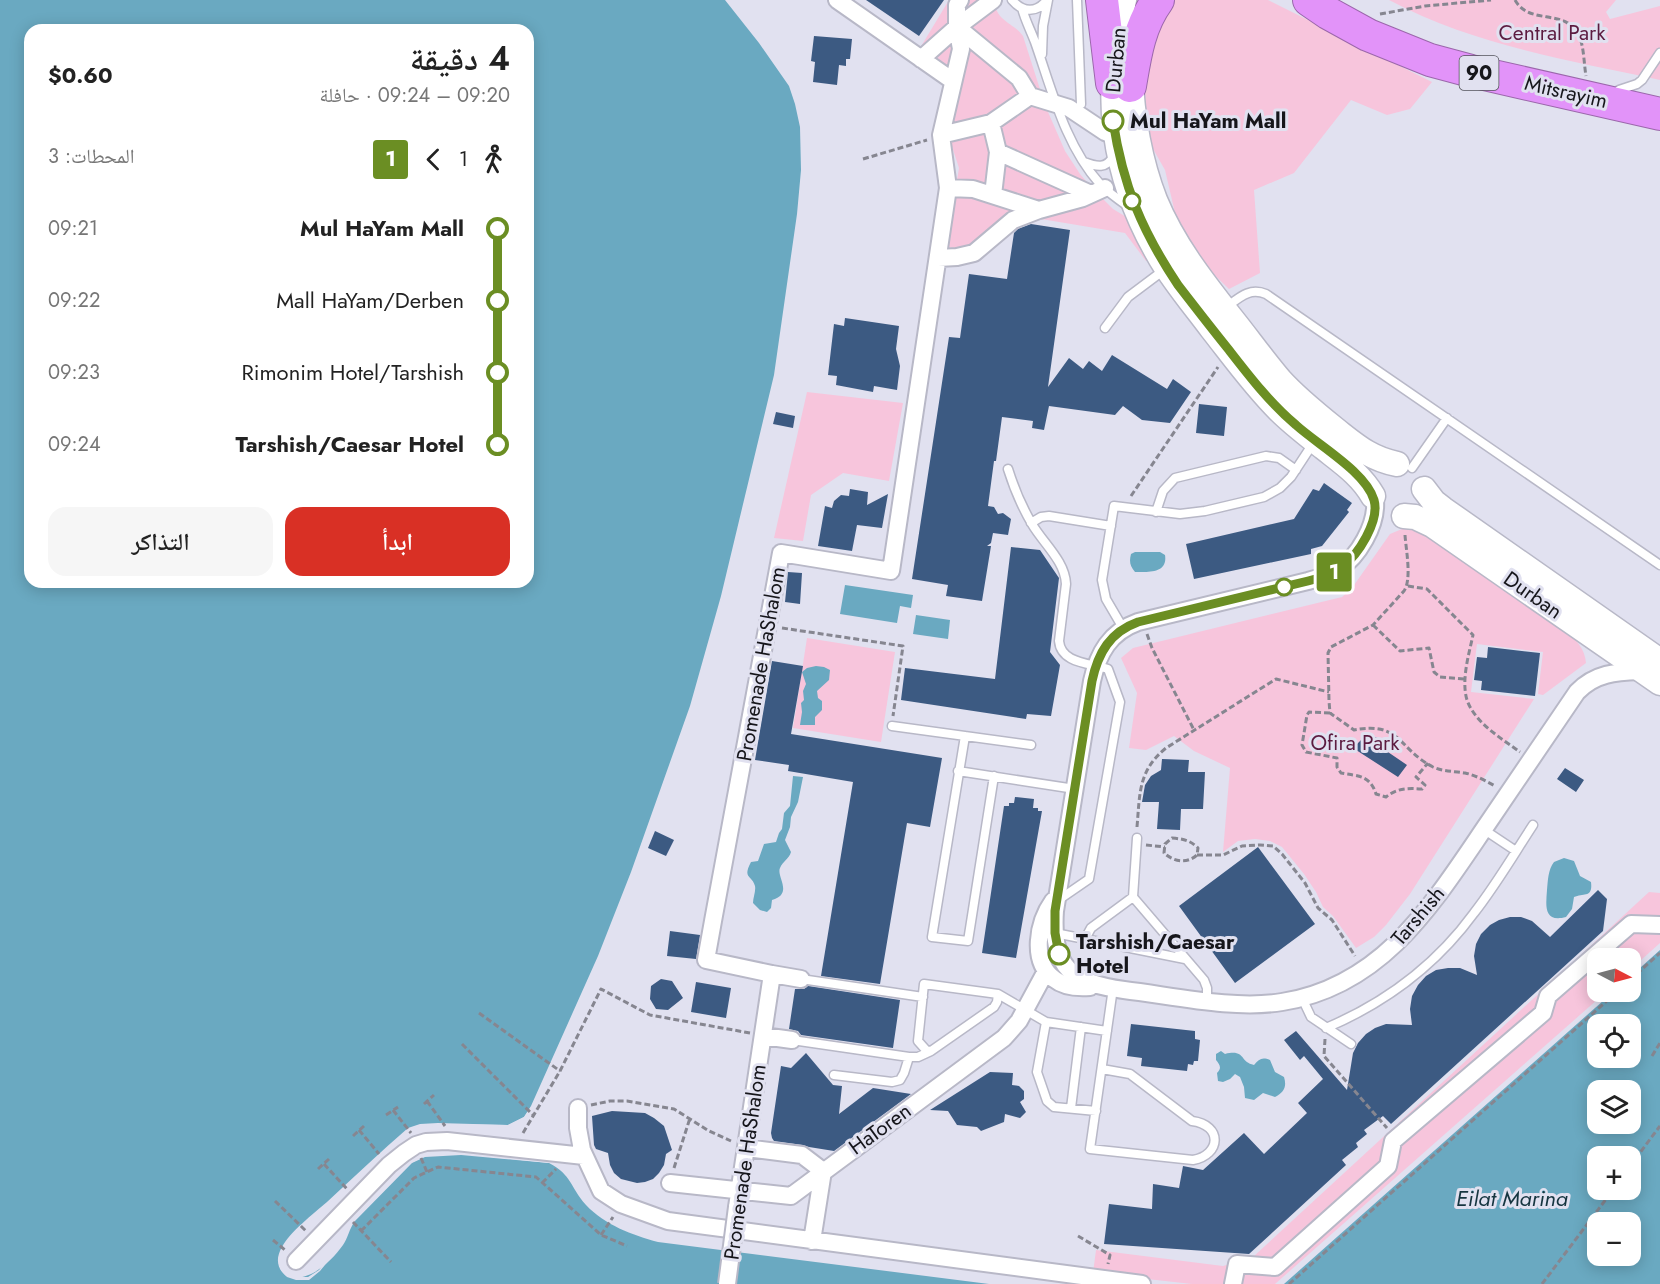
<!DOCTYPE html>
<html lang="ar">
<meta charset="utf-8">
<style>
:root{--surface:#fff;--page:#f6f6f6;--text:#222;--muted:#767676;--accent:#d93025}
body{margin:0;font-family:Jost,"Noto Naskh Arabic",sans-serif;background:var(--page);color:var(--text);direction:rtl;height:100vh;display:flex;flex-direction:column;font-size:22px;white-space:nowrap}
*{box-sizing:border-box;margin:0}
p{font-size:20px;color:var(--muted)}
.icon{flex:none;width:33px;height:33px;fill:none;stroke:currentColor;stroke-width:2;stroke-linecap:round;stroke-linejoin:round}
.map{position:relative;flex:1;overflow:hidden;direction:ltr}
.sheet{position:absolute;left:24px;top:24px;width:510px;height:564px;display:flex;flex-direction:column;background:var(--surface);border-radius:18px;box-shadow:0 3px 15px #0003;direction:rtl}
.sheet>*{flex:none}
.badge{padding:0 12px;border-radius:4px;font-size:21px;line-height:39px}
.needle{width:39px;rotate:96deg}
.tools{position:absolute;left:1587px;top:948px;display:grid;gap:12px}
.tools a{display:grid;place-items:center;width:54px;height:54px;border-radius:12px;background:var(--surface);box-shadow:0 3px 15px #0003;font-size:30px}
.map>.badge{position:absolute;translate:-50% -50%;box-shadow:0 0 0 3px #fff}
.legs{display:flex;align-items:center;gap:9px;height:66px;padding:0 24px;font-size:20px}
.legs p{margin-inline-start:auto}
.summary{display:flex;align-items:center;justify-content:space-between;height:102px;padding:0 24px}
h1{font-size:33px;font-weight:600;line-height:45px}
.primary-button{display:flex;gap:12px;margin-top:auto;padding:12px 24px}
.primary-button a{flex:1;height:69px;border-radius:18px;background:var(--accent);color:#fff;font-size:24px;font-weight:600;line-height:69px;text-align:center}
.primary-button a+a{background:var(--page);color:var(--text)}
ul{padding:0 24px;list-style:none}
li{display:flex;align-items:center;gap:21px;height:72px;font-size:22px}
li i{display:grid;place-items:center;width:9px;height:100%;margin:0 8px;background:currentColor}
li i::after{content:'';width:15px;height:15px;margin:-8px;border:4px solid;border-radius:50%;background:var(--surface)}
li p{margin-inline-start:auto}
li:first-child i{background:linear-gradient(#0000 50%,currentColor 0)}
li:last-child i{background:linear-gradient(currentColor 50%,#0000 0)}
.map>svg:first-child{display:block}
.green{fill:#f7c5dc}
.water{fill:#6aa9c1;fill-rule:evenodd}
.pier{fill:#e1e1f0}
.building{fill:#3c5a82}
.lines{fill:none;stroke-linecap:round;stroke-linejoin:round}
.lane-casing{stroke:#b8b8c7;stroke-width:11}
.street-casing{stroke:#b8b8c7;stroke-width:20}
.secondary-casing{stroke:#b8b8c7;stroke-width:27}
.highway-casing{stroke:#9b67ab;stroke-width:34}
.path{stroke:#868690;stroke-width:3;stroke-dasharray:6 3;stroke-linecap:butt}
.lane{stroke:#fff;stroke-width:8}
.street{stroke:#fff;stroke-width:16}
.secondary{stroke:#fff;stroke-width:24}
.highway{stroke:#e293f9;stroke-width:32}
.street-bridge-casing{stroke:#b8b8c7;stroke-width:20;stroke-linecap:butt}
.street-bridge{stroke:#fff;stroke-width:16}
.line-1-casing{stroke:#fff;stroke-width:14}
.line-1{stroke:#6b8e23;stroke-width:9}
.stop-1-dot{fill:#fff;stroke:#6b8e23;stroke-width:3}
.labels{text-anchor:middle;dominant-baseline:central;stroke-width:6;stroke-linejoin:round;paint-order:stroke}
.shield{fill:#e1e1f0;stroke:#53535b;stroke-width:1.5}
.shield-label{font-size:20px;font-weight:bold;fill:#16161b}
.park-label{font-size:21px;fill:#5c1b40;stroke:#e1e1f0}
.street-label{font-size:21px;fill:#16161b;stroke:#e1e1f0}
.stop-label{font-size:21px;font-weight:bold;fill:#16161b;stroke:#e1e1f0;text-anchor:start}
.water-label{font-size:22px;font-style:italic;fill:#163540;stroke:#e1e1f0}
</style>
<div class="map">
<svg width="1660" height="1284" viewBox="0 0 1660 1284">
<rect width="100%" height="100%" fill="#e1e1f0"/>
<path class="green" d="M949 0H994C996 22 1013 22 1023 36L1045 105 1065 151 1080 174 1091 187 1113 209 1128 218 1151 257 1146 261 1125 233 1035 218 1011 233 989 252 946 247 959 168 946 128 961 81 920 48Z
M1174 0H1268L1432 82 1410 109 1387 115 1351 100 1294 173 1254 190 1260 273 1229 289 1204 265 1179 230 1165 170 1152 147 1146 120 1145 92 1148 58 1165 10Z
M1389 0H1616L1606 12 1610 19 1660 6V80C1568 60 1473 45 1389 0Z
M807 392 903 403 889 481 843 473 811 495 803 541 774 538Z
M1402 529H1416L1565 629C1575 639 1585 648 1586 663L1543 695 1538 694 1543 652 1477 644 1471 692 1534 699 1410 894 1386 925 1374 937 1356 948 1333 916 1323 907 1316 892 1304 874 1282 847 1270 841 1255 839 1238 841 1223 852 1230 768 1194 751 1174 736 1146 750 1129 748 1137 693 1121 658 1133 648 1342 597 1352 588 1390 534Z
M807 638 895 652 881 742 793 728Z
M1649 892 1660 893V943L1631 969 1630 958H1598V992H1606L1275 1284H1192L1093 1273 1096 1250 1223 1266 1253 1257Z"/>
<path class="water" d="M0 0H725L759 43 789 86 795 104 800 127 801 170 797 214 774 375 721 596 690 706 631 872 598 956 531 1106 524 1117 508 1125 438 1123 420 1124 408 1128C380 1152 354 1177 327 1202 313 1214 290 1232 282 1247 276 1257 276 1268 286 1276 308 1284 331 1262 343 1245 348 1238 349 1229 355 1221L412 1163 425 1157 461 1155 549 1163C572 1175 570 1187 586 1205 605 1225 632 1235 658 1242L989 1284H0ZM30 30H528V582H30Z
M1135 552H1160L1165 555C1168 574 1148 572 1135 572 1130 566 1129 562 1131 554Z
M845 585 913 595 911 608 900 606 897 623 840 614Z
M916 615 950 620 948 639 913 634Z
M816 666 824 667 830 670 829 680 817 691 818 698 822 701V710L815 717V725H800L802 712 801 703 804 700 803 691 806 684 802 672 807 668Z
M793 776 803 777 798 802 791 817 790 827 785 840 791 852C789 859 783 861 780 868 776 876 794 894 772 900L771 908 767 912 760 910 753 903C753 898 756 891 755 886 752 875 742 879 751 862L758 861 764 844 776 842 779 833 782 829 784 813 790 806Z
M1564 858 1574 861 1580 876 1591 882C1593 898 1584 893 1574 897L1572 909 1566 917C1543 923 1546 905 1547 890 1548 880 1548 870 1554 862Z
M1660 950V1284H1284L1613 992H1630L1631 976ZM1598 1024H1630V1058H1598ZM1598 1090H1630V1124H1598ZM1598 1156H1630V1190H1598ZM1598 1222H1630V1256H1598Z
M1221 1051 1225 1054C1246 1049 1239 1062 1254 1065 1259 1059 1262 1057 1270 1060L1275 1072 1284 1077C1287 1087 1284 1092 1275 1097L1263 1093 1254 1100 1245 1098 1244 1087 1240 1077 1235 1074 1230 1079 1223 1082 1218 1081 1217 1073C1222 1068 1220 1065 1216 1060V1054Z"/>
<path class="pier" d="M531 1107 532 1110 526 1119 509 1128 438 1126 421 1127 409 1131 304 1227 285 1247 280 1259 283 1268 289 1275 297 1277H308L319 1270 341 1242 347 1227 352 1219 410 1161 424 1154 461 1152 548 1160 549 1163 461 1154 425 1156 411 1163 354 1221 349 1228 343 1243 320 1271 309 1280H296L287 1277 281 1270 278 1259 283 1246 303 1225 408 1129 421 1125 438 1124 508 1125 524 1117Z"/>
<path class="building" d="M866 0H944L919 36Z
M814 36 852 39 850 59H846V66L839 65 837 85 813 82 815 62 811 61Z
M1031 224 1070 230 1048 387 1069 358 1083 369 1089 361 1102 371 1112 355 1167 389 1173 379 1191 392 1170 423 1142 420 1123 406 1115 415 1049 406 1044 430 1032 428 1033 421 1002 417 996 461H994L988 506 994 507 998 514 1003 513 1011 519 1008 535 993 533 991 543 987 546H991L982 601 946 596 948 585 912 579 949 337 960 338 969 274 1007 279 1014 233 1018 229Z
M845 318 899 326 896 349 900 366 897 390 874 386 873 392 836 385 837 376 828 375 834 324 844 326Z
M1199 404 1227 407 1224 436 1196 433Z
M776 412 795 416 793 428 773 424Z
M1324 483 1352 503 1347 510 1349 512 1322 546 1311 549V554L1194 579 1186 544 1294 519 1313 489 1319 491Z
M850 489 868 492 867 505 888 494 882 528 857 525 852 551 818 546 825 506 832 508 834 501 841 495 849 496Z
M1011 547 1040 550 1059 578 1050 652 1060 665 1051 716 1027 714 1026 719 901 700 905 668 995 679Z
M788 572 802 573 800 604 785 602Z
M1488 647 1540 653 1535 696 1481 690 1482 681 1474 680 1477 657 1487 658Z
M772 661 803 666 791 734 942 758 930 827 907 823 880 984 821 976 853 782 788 771 789 765 755 760Z
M1371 736 1379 738 1389 743 1385 750 1407 765 1398 777 1353 748 1363 738Z
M1162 759 1189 760 1188 772H1205L1203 809H1181L1180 830 1157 829 1159 802H1142L1145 785 1151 776 1161 770Z
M1565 768 1584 780 1576 792 1557 779Z
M1015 797 1034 799 1033 808H1038V811H1042L1016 958 982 953 1004 806H1009V803H1014Z
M655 831 674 840 666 856 648 848Z
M1258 847 1315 924 1235 983 1179 906Z
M1598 890 1607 899 1603 931 1391 1124 1383 1116 1364 1130 1367 1134 1356 1143 1358 1147 1342 1160 1346 1165 1249 1254 1104 1244 1109 1204 1152 1209 1153 1184 1179 1188 1183 1166 1203 1170 1244 1133 1264 1154 1307 1113 1298 1103 1323 1079 1304 1056 1300 1060 1284 1040 1296 1031 1347 1090 1353 1053 1358 1043 1366 1034 1375 1028 1386 1024 1412 1025 1410 1009 1412 996 1418 985 1426 976 1436 970 1448 968H1460L1477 975 1474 956 1476 944 1481 934 1490 925 1499 920 1510 917H1521L1532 921 1550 937Z
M670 931 700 935 696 959 667 956Z
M661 979 672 981 683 998 668 1010 656 1009 650 999 651 986Z
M696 982 731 988 726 1018 691 1012Z
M808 986 900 1000 893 1048 801 1035 798 1031 789 1029 795 989H804Z
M1131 1024 1195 1031V1039L1200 1040 1198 1061H1194L1193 1065 1188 1064 1187 1071 1141 1066 1142 1058 1127 1056Z
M806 1053 833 1085 842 1086 839 1114 873 1088 911 1094 834 1151 809 1147 803 1145 774 1141 772 1138 771 1133 781 1066 791 1068Z
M990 1072 1013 1073 1012 1085 1019 1086 1024 1091V1099L1020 1102 1026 1112 1020 1118 1005 1114 1004 1122 981 1131 977 1127 957 1125 948 1111 930 1110Z
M612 1111 645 1113 654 1118 664 1126 672 1150 666 1154 664 1165 659 1173 653 1179 645 1182 637 1183 621 1179 614 1173 610 1165 608 1153 596 1149 594 1145 592 1116Z"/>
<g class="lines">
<g class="lane-casing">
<path id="lane" d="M1012 0C1023 13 1037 13 1047 0
M1077 0 1081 104
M1022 8C1025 20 1031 31 1035 42 1052 90 1065 145 1100 184 1109 193 1119 200 1129 207
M1042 54 1043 26 1048 0
M1619 90 1637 84 1642 80 1660 53
M1084 162C1097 167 1106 169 1114 156
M1225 308C1239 298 1249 287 1266 294L1660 565
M1105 328 1128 297 1164 270
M1412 468 1447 418
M1008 469C1014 488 1022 507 1032 524 1043 543 1065 561 1066 584L1059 641C1061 664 1091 663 1108 669L1120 702 1089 879 1057 901
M1156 512 1163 491 1175 478 1266 456 1279 458 1296 470
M1031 523 1041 517 1049 516 1111 526
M1123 628 1106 599 1102 580 1114 506 1180 514 1205 511 1264 497 1280 488 1291 477 1314 442
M892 726 1031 745
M965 736 932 937 968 941 994 776
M958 771 1075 789
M1483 829 1516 851
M1137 838 1133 897 1204 980 1207 988V1001
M1055 933 1185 959
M1085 939 1091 928 1133 897
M801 979 923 997
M998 994 997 1002 994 1007 931 1051 926 1050 918 1041 924 984 998 994 1046 1022 1107 1031
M1302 998 1311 1017 1351 1044
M1046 1022 1037 1072 1047 1101 1054 1107 1096 1111
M1326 1028C1385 1003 1436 965 1474 913 1496 885 1514 854 1533 825
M792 1040 909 1057H918L931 1051
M1102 1069 1130 1074 1192 1121C1223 1125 1221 1155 1193 1160L1090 1149 1113 988
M834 1075 892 1082 900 1080 904 1073 909 1057
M1071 1108 1081 1027"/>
</g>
<g class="street-casing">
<path id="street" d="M837 0 953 81
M957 27 1019 78 1030 96
M921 59 957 27 993 0
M991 123 998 152 1091 194
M941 135 991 123 1030 96 1069 108 1105 132 1116 136
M948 188 973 189 1039 210
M993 195 998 152
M938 258 957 257 974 253 1013 220 1039 210 1083 198 1105 188
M1375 501C1377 525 1358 557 1339 569 1330 575 1319 578 1308 581L1138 622C1110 632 1098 653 1092 681L1055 911C1051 968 1072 983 1124 990 1174 996 1234 1010 1282 1002 1384 986 1434 902 1488 823 1517 780 1547 736 1577 692 1596 672 1618 672 1643 671
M1053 901C1038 922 1030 961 1054 979 1064 987 1078 988 1090 987
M772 974 801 979
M763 1036 792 1040
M578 1108V1128L582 1150 601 1191 621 1204 668 1221 1142 1284
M746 1148 802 1155 823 1171 812 1241
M670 1183 791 1196 1004 1038 1019 1021 1046 971
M737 1207 772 974 706 960 713 921 781 553 891 571 948 188 941 135 961 49 957 27V5L960 0
M296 1261 389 1165 404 1153 416 1145 426 1142 447 1141 584 1156
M1233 1284 1237 1264 1275 1267 1388 1166 1393 1141 1543 1013 1548 996 1631 924 1660 925"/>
</g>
<g class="secondary-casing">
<path id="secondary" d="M1124 0C1103 95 1111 175 1161 259 1176 284 1195 306 1212 329 1234 357 1254 385 1279 410 1293 424 1309 436 1324 448 1343 463 1361 475 1373 496
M1130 70C1132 114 1139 159 1155 200 1173 244 1202 281 1232 319 1248 339 1263 360 1280 380 1298 400 1320 417 1341 434 1360 449 1373 459 1397 464
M1424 489 1434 502 1443 509 1660 661
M1404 516 1415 517 1432 525 1660 683"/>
</g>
<g class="highway-casing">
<path id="highway" d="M1102 0 1112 83
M1309 0 1328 13 1368 35 1430 60 1471 71 1660 114
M1130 86C1135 56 1139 26 1158 0"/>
</g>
<path class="path" d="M1515 0C1530 27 1567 6 1580 38 1584 49 1584 64 1586 76
M1380 14 1425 6 1491 0
M863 159 927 140
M1131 496 1218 367
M1405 535C1406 550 1412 579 1404 591L1373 625 1331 647 1328 653 1329 701 1330 713 1354 730C1401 721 1398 749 1433 767 1444 772 1454 771 1465 773 1475 775 1486 781 1495 786
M1408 586 1427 589 1473 635C1469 654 1461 680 1467 700 1475 723 1501 738 1520 752
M1373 625 1400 651 1429 648 1434 672 1440 677 1465 679
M782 628 903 646 893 716
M1147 634 1152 648 1194 730
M1330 713 1309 712 1307 715 1302 745 1306 752 1337 758V767L1341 773C1358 776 1370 775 1376 794L1386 797C1397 788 1408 788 1422 789L1425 785 1416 777 1428 763
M1137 827C1140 793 1138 771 1166 748L1276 679 1329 692
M1172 838C1183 839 1190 840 1198 848L1197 855C1187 864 1174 862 1164 853L1165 844Z
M1146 845 1165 847
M1197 855H1223L1242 846 1260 845 1273 846 1282 854 1305 883 1318 908 1332 920 1355 956
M1630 980 1660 953
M479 1013 560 1071
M1325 1039 1324 1056 1387 1128
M462 1044 534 1116
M1652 1056 1660 1043
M427 1101 445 1126
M424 1104 434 1095
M591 1105 610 1101H627L674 1109 709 1131 731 1141
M393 1110 411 1133
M386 1115 398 1107
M359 1130 379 1154
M523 1133 560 1071 601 989 650 1015 750 1033
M353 1136 364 1126
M421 1158 427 1172
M324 1164 347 1189
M1630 1166 1660 1126
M674 1168 690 1118
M318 1169 329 1159
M542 1183 556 1169
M275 1201 306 1231
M353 1222 391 1262
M361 1231 414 1178 438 1167 536 1177 601 1235 627 1246
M601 1235 613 1217
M1078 1236 1110 1255 1108 1264
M273 1240 285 1250
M1289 1284 1617 992
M1542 1284 1613 1190"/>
<use href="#lane" class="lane"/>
<use href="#street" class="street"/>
<use href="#secondary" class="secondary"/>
<use href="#highway" class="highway"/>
<g class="street-bridge-casing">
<path id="street-bridge" d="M727 1284 737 1207"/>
</g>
<use href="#street-bridge" class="street-bridge"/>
</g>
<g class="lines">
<g class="line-1-casing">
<path id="line-1" d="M1059 954 1055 933V911L1092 681C1098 653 1110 632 1138 622L1308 581C1320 578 1332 575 1342 567 1358 555 1380 521 1374 500 1366 472 1318 445 1296 425 1270 403 1250 377 1229 350 1212 329 1195 307 1178 285 1142 231 1123 186 1113 121"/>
</g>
<use href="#line-1" class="line-1"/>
</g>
<g class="stop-1-dot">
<circle cx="1113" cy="121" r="10"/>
<circle cx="1132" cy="201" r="8"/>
<circle cx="1284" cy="587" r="8"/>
<circle cx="1059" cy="954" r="10"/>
</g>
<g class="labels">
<rect class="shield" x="1459.5" y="56" width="39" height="34" rx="4.5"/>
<g class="shield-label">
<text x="1479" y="73">90</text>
</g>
<g class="park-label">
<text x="1552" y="33">Central Park</text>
<text x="1355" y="743">Ofira Park</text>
</g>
<g class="street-label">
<text transform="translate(1116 60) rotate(-85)">Durban</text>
<text transform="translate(1566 92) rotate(13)">Mitsrayim</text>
<text transform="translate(1533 595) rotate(35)">Durban</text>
<text transform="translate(761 664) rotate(-80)">Promenade HaShalom</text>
<text transform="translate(1418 916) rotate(-50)">Tarshish</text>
<text transform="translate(880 1129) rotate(-36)">HaToren</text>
<text transform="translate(745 1162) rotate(-82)">Promenade HaShalom</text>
</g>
<g class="stop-label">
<text x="1130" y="121">Mul HaYam Mall</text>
<text x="1076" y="942">Tarshish/Caesar<tspan x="1076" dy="24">Hotel</tspan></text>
</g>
<g class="water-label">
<text x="1512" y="1198">Eilat Marina</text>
</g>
</g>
</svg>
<div class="tools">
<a><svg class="needle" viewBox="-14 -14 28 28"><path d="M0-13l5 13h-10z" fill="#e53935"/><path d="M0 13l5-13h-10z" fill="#767676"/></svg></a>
<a><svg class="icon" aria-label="locate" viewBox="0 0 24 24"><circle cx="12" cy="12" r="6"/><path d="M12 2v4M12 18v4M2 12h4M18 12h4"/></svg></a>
<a><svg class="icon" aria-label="layers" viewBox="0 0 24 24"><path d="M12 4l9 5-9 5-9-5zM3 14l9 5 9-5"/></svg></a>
<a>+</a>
<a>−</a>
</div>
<b class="badge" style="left:1334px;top:572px;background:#6b8e23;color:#fff">1</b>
<section class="sheet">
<div class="summary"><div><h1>4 دقيقة</h1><p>09:20 – 09:24 · حافلة</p></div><b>$0.60</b></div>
<div class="legs"><svg class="icon" aria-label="walk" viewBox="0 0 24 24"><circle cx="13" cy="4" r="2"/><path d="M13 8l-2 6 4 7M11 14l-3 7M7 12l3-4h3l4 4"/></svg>1<svg class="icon" aria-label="back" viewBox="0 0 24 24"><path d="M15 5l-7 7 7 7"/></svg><b class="badge" style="background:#6b8e23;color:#fff">1</b><p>المحطات: 3</p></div>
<ul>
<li><i style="color:#6b8e23"></i><b>Mul HaYam Mall</b><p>09:21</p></li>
<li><i style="color:#6b8e23"></i><span>Mall HaYam/Derben</span><p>09:22</p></li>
<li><i style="color:#6b8e23"></i><span>Rimonim Hotel/Tarshish</span><p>09:23</p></li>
<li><i style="color:#6b8e23"></i><b>Tarshish/Caesar Hotel</b><p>09:24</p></li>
</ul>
<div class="primary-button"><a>ابدأ</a><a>التذاكر</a></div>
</section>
</div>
